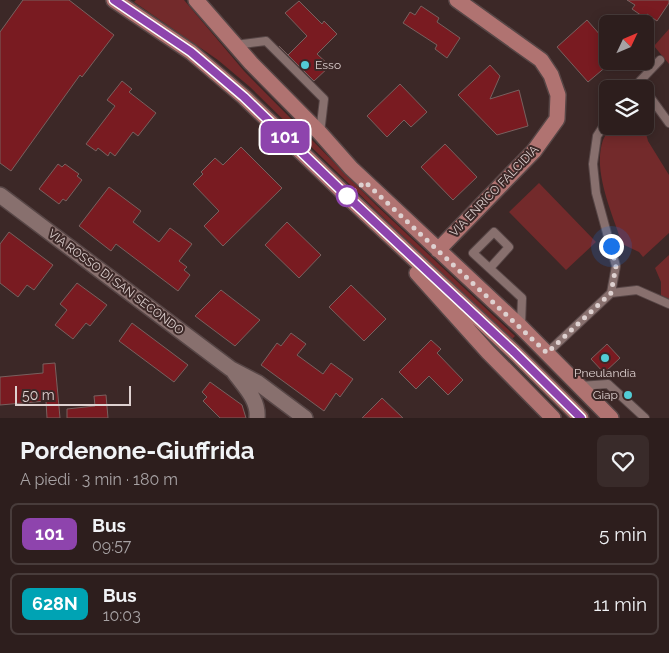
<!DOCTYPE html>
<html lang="it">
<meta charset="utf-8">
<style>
:root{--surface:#2d1e1d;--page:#392b2a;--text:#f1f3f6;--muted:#a7a2a4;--line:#483c3b}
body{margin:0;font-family:Raleway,sans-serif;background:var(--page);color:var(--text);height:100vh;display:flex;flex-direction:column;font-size:19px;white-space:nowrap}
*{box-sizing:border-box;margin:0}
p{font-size:16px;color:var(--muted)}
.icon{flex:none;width:28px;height:28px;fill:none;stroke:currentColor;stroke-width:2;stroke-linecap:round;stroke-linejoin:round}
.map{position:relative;height:418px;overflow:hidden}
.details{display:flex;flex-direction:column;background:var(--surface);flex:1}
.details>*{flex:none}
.badge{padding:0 10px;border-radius:8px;font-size:18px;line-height:32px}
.needle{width:32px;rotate:46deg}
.tools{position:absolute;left:599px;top:15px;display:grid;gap:10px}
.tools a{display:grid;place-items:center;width:55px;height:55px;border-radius:8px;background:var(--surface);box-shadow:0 2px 12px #0003,0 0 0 1px var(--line);font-size:25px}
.scale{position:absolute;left:15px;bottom:12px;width:116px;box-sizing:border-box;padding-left:5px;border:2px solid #ded1d0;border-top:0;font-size:14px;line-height:18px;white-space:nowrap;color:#ded1d0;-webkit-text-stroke:4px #3c2827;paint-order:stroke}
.you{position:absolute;width:25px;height:25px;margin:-12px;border:4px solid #fff;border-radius:50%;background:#1a73e8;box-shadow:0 0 0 8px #1a73e833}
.map>.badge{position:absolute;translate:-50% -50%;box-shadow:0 0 0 2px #fff}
.round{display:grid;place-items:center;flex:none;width:52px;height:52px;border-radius:8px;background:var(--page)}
.summary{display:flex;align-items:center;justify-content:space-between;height:85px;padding:0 20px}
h1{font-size:24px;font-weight:700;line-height:38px}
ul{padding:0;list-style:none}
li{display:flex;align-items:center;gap:15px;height:62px;margin:0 10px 8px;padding:0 10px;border:2px solid var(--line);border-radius:8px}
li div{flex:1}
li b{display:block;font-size:19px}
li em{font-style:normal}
li .badge{min-width:55px;font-weight:700;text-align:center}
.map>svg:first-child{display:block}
.green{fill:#732a2b}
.building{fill:#791b21;stroke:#78615f}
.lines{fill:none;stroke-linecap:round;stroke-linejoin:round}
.lane-casing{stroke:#574646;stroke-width:10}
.secondary-casing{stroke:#574646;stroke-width:18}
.primary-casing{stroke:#574646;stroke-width:18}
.lane{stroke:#88706e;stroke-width:8}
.secondary{stroke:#88706e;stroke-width:15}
.primary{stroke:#b07371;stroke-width:15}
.line-casing{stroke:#fff;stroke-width:11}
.line{stroke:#8e44ad;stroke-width:8}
.walk{stroke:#ded1d0;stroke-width:5;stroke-dasharray:0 9}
.poi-dot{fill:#52ccd5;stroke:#3c2827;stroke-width:2}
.stop-dot{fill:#fff;stroke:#8e44ad;stroke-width:2.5}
.labels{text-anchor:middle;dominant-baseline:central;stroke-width:4;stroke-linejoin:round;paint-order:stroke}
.poi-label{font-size:12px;fill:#ded1d0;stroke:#3c2827;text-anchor:start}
.street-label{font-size:12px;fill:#ded1d0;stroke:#3c2827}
</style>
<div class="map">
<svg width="669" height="418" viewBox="0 0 669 418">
<rect width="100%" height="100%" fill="#3c2827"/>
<path class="green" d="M136 0H184L244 71 376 205 515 336 512 339 384 218 250 87 218 60 134 2Z
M669 29V64L654 46Z
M611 126H644L648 141 669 175V233L643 257 639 252 622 244C613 214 592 172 603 140 605 136 608 131 611 126Z
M539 183 596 242 566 270 509 212Z
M669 255V299L661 295V282L655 268Z"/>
<path class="building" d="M23 0H69L114 35 82 77 80 75 11 171 0 163V32Z
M627 0H669V3L657 21 647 14 645 18 632 9 635 5Z
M299 1 322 24 324 21 337 34 317 54 330 66 314 81 279 46 288 55 307 36 285 13Z
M421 6 439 18 437 22 460 38 447 58 435 49 437 45 403 23 410 12 415 15Z
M587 20 608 44V65L588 82 557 47Z
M490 65 500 76 490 99 519 90 528 126 497 135 458 95Z
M122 81 132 89 129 92 156 113 138 136 133 132 115 156 110 152 108 156 98 148 96 151 86 144 115 106 107 100Z
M400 84 427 112 411 127 404 120 387 137 367 116Z
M445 144 477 177 453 200 421 167Z
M241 147 282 188 223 246 204 226 219 211 193 184 203 174 201 172 215 158 223 165Z
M58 164 62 167 65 164 79 174 77 176 82 180 66 201 63 199 59 204 39 189Z
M109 187 141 211 133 222 159 242 170 228 192 244 179 261 187 267 184 270 190 275 178 291 116 244 111 251 79 226Z
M287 222 321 255 299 278 265 245Z
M9 232 53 265 34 290 27 285 18 297 0 283V244Z
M77 283 107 305 90 326 86 323 73 339 55 325 67 310 60 304Z
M351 285 386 319 364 341 329 307Z
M221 290 260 320 235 346 195 316Z
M132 323 188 365 174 382 119 341Z
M291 333 306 344 297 355 323 374 331 363 353 379 340 397 336 393 324 411 261 365 277 343 281 346Z
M431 340 441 349 437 353 463 380 448 395 429 376 416 389 399 372Z
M607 344 620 358 604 373 591 359Z
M55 363 60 418H47L46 401 0 405V377L43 373V364Z
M210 382 242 405 246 418H220L203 401 207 397 202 392Z
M106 395 108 418H67V409L95 406 94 396Z
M382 398 403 418H362Z"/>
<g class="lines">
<g class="lane-casing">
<path id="lane" d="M235 45 266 41 324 99 320 133
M644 89 640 81 660 60
M645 90 669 123
M608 119 597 136 593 164 596 193 616 266 611 293
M490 268 509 247 494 232 473 253 522 298 521 325
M547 353 611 293 637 290 669 304
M580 386 608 384 645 418"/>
</g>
<g class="secondary-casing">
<path id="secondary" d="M0 195 231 369 258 383 305 418
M234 372C244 386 259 400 257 418"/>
</g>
<g class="primary-casing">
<path id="primary" d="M114 0 191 52 244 97 349 198 514 352 581 418
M196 0 251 63 320 133 351 168 521 327 611 418
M438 250 534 151 557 119 558 95 551 75 541 60 457 0
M417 273 488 352 553 418"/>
</g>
<use href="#lane" class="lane"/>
<use href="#secondary" class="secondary"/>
<use href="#primary" class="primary"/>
</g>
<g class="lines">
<g class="line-casing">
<path id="line" d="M114 0 191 52 244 97 349 198 514 352 581 418"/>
</g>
<use href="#line" class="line"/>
<path class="walk" d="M347 196 365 182 547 353 611 293 616 266 611 246"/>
</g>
<g class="poi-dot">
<circle cx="305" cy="65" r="5"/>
<circle cx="605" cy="358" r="5"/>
<circle cx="628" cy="395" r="5"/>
</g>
<circle class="stop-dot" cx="347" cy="196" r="10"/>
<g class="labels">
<g class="poi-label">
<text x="315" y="65">Esso</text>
<text x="605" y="373" text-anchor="middle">Pneulandia</text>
<text x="618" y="395" text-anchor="end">Giap</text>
</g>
<g class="street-label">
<text transform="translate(494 191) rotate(-46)">VIA ENRICO FALCIDIA</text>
<text transform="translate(116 282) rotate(37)">VIA ROSSO DI SAN SECONDO</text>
</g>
</g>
</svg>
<div class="tools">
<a><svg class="needle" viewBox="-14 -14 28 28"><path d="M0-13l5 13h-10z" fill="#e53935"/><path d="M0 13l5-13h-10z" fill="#a7a2a4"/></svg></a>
<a><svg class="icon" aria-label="layers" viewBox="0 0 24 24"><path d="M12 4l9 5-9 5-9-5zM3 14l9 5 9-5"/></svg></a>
</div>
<div class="scale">50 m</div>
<div class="you" style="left:611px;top:246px"></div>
<b class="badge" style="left:285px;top:137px;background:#8e44ad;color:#fff">101</b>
</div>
<section class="details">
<div class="summary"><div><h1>Pordenone-Giuffrida</h1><p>A piedi · 3 min · 180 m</p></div><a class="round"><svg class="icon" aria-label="heart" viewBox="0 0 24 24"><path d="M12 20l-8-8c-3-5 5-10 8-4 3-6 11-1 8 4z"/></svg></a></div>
<ul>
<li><span class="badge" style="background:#8e44ad;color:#fff">101</span><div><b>Bus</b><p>09:57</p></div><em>5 min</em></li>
<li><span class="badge" style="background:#00a3b4;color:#fff">628N</span><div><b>Bus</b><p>10:03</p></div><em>11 min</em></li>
</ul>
</section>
